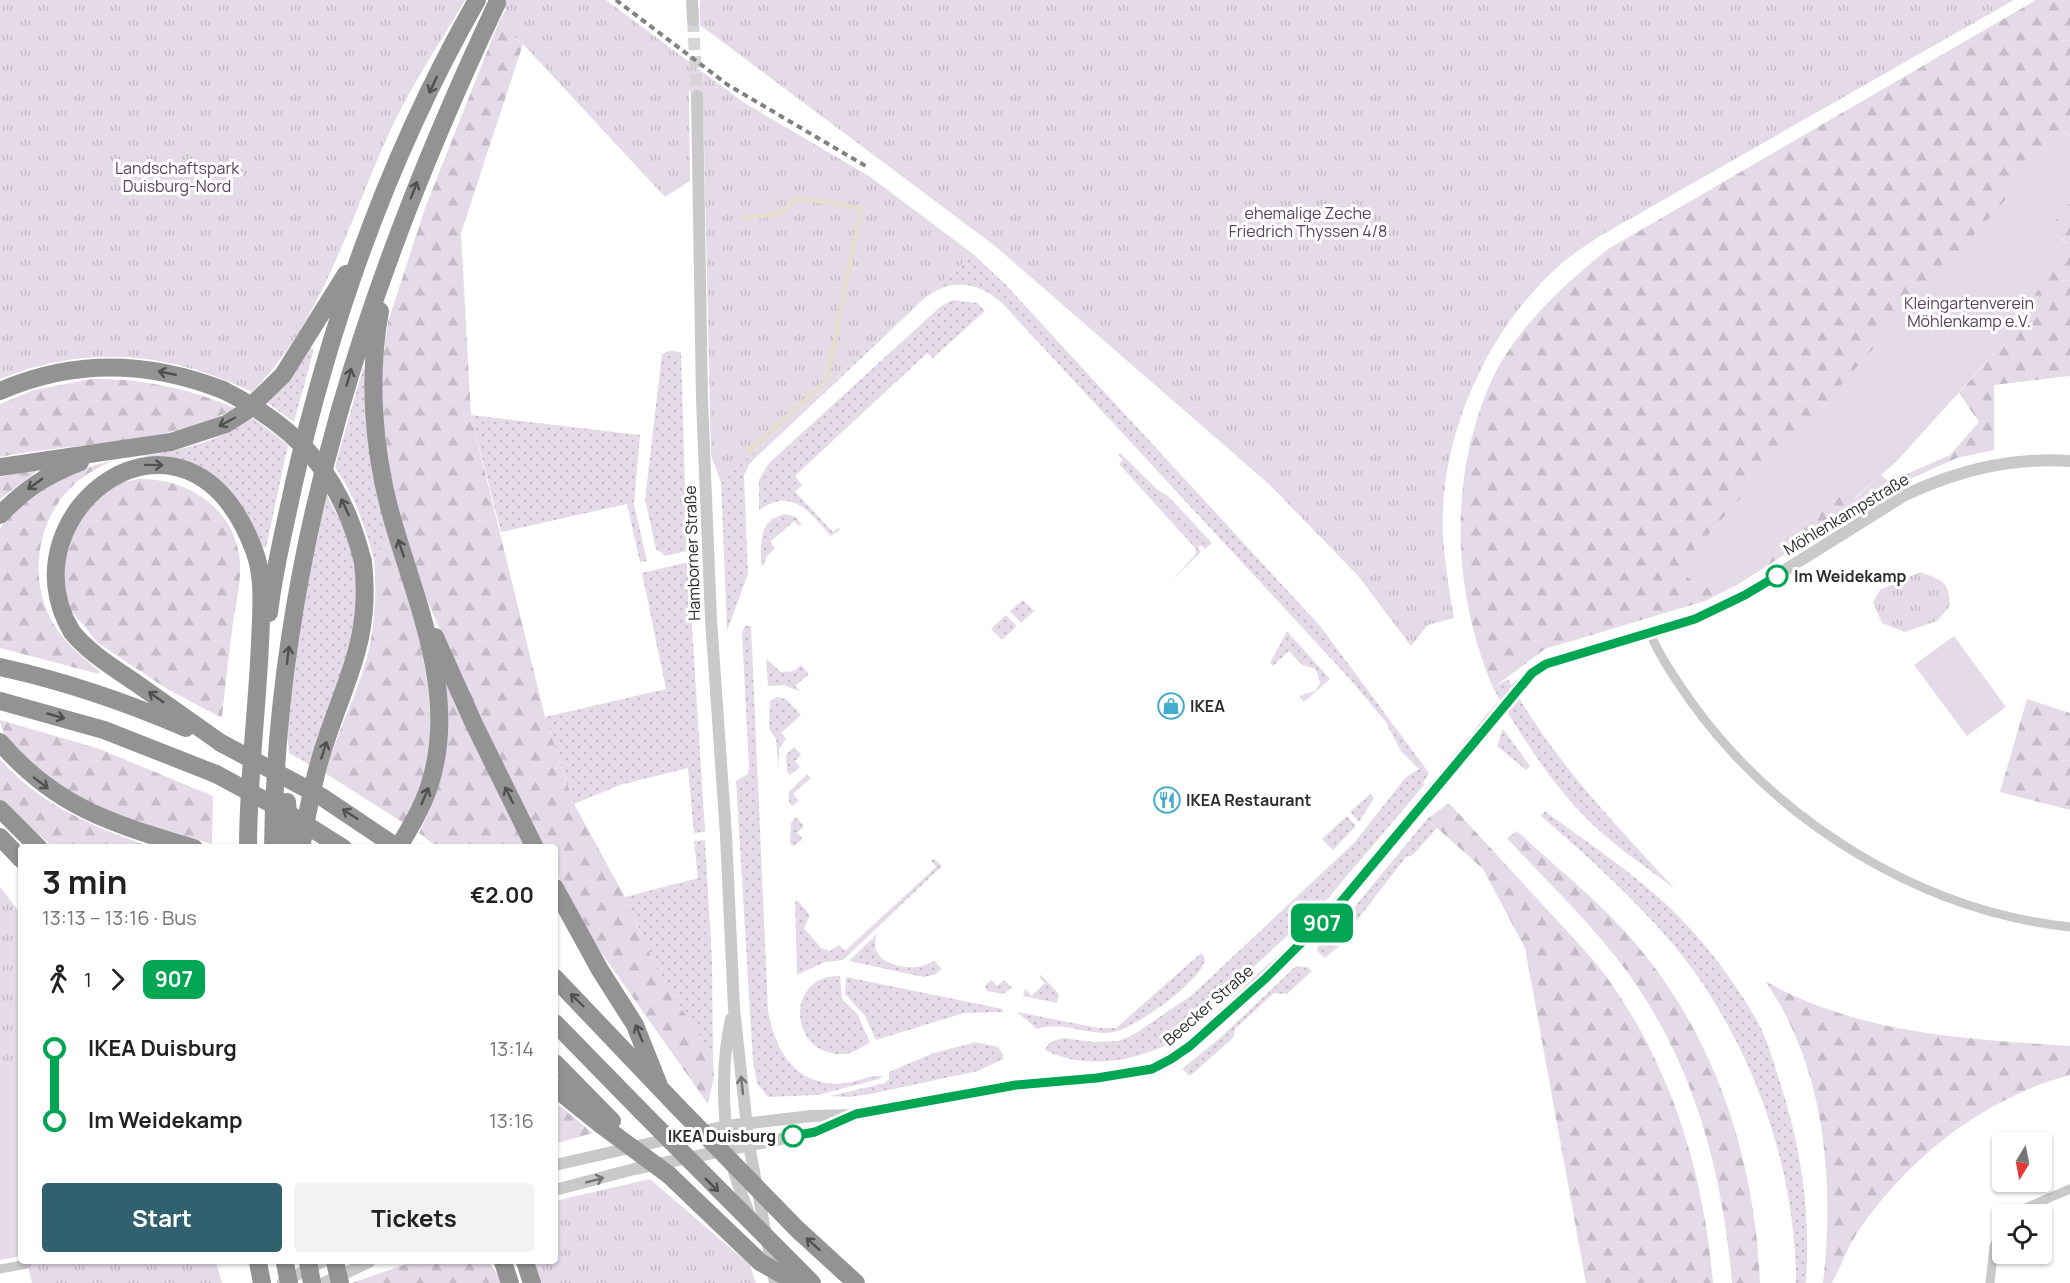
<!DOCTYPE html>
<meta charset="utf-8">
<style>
:root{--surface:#fff;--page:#f2f2f2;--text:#222;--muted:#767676;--accent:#31606f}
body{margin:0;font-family:Manrope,sans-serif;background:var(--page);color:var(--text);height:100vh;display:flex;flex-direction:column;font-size:22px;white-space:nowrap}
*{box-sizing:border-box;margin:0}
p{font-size:20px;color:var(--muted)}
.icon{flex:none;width:33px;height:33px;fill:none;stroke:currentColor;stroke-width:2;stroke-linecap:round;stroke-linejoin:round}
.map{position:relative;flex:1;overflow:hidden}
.side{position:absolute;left:18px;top:844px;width:540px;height:420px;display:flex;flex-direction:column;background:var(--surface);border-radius:6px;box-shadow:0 2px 4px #0004}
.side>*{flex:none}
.badge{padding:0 12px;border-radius:9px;font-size:21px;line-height:39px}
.needle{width:39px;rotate:190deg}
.buttons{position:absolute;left:1992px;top:1132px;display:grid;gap:12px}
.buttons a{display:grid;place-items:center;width:60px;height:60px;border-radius:6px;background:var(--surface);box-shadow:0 2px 4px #0004;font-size:30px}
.map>.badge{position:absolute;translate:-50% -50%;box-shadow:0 0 0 3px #fff}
.legs{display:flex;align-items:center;gap:9px;height:66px;padding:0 24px;font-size:20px}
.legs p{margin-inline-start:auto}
.summary{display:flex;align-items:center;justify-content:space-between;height:102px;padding:0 24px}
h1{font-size:33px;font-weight:700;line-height:45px}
.cta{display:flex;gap:12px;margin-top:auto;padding:12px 24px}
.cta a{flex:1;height:69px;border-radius:6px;background:var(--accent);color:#fff;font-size:24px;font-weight:700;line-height:69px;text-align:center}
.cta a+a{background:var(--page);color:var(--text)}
ul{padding:0 24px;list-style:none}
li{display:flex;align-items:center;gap:21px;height:72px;font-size:22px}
li i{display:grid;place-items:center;width:9px;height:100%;margin:0 8px;background:currentColor}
li i::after{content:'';width:15px;height:15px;margin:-8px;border:4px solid;border-radius:50%;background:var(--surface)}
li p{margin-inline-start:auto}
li:first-child i{background:linear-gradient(#0000 50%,currentColor 0)}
li:last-child i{background:linear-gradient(currentColor 50%,#0000 0)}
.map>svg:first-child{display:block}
.grass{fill:url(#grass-dots)}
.forest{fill:url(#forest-firs)}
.park{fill:url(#park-tufts)}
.garden{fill:#e5dbe8}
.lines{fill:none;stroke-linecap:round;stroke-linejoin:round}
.stream{stroke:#e6deca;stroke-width:4}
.tertiary-tunnel{stroke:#d5d5d5;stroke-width:12;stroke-dasharray:12 6;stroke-linecap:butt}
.minor{stroke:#c9c9c9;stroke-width:9}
.tertiary{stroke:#c9c9c9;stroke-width:12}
.motorway{stroke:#939393;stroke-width:18}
.rail{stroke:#818181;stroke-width:4;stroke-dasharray:6 4.5;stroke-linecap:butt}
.motorway-bridge{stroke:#939393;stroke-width:18}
.oneway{stroke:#505050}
.oneway2{stroke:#737373}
.line-1-casing{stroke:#fff;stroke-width:14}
.line-1{stroke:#00a651;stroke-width:9}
.stop-1-dot{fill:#fff;stroke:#00a651;stroke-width:3}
.labels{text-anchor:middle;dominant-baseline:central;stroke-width:6;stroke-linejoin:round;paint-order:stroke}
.park-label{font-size:16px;fill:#5d4062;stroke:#fff}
.street-label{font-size:16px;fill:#2c2c2c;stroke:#fff}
.stop-label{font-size:16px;font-weight:bold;fill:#2c2c2c;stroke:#fff;text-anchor:start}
.poi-label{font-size:16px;font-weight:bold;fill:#2c2c2c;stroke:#fff;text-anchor:start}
</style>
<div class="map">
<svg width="2070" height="1283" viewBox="0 0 2070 1283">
<defs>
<pattern id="grass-dots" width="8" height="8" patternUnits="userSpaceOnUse" patternTransform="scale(1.5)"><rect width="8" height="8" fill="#e5dbe8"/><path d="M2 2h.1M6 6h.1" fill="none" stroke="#c5bcc7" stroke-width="1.8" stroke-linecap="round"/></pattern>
<pattern id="forest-firs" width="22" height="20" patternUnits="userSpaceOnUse" patternTransform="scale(1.5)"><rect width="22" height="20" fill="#e5dbe8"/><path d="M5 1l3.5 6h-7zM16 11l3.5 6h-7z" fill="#c5bcc7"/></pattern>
<pattern id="park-tufts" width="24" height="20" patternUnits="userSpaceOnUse" patternTransform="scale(1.5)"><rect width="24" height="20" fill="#e5dbe8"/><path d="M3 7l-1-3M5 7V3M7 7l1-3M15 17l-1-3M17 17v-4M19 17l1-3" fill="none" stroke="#c5bcc7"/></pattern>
</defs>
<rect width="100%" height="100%" fill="#fff"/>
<path class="grass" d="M973 254 1005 284 1321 627 1429 773 1423 783 1425 784 1329 897 1175 1040C1138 1062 1084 1070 1045 1050L1049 1043 1062 1038 1095 1042 1118 1041 1133 1035 1192 995 1355 842 1405 778 1419 769 1401 751 1385 721 1349 678 1002 303C977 281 952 278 925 298L750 463 744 475 748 574 727 631 721 482Z
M953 300 977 303 985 311 933 358 927 353 795 476 802 485 795 492 833 532 839 527 840 530 831 536C810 513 793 486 759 510V480L768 464 941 306Z
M310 348 314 349 294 422 268 403Z
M668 351 681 352 687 551 666 556 656 549 645 499 662 354Z
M363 368 368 372 389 538 374 559C365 526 355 496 335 467Z
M471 415 640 435 634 504 647 561 640 562 627 504 501 532Z
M253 418 288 445 266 548 261 546C239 487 204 462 142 456 182 451 218 441 253 418Z
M1120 453 1158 490 1169 497 1212 543 1205 549 1201 545 1198 548 1201 552 1171 581 1195 555 1196 549 1119 464 1123 460 1118 455Z
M327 495 345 530 355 561 357 624 312 766 289 753 287 734 303 605Z
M786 514 796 517 801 524 799 526 794 521 770 542 775 548 766 557 764 565H761C761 542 758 519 786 514Z
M688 562 705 832 694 833 688 768 620 785 574 804 545 717 666 689 642 573Z
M1023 600 1034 611 1021 623 1010 611Z
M1006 615 1017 626 1002 640 991 629Z
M745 626H751L768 1010C775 1053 798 1089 847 1083 859 1081 873 1074 883 1076L879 1079 818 1095 768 1097 757 1083 753 1061 736 781 748 774 749 768 742 632Z
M1287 631 1330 679 1304 702 1299 696 1315 691 1320 683 1316 669 1302 665 1289 651 1273 666 1270 663Z
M766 659 781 672 794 671 801 665 809 674 795 686 801 692 784 685 768 686Z
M1508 679C1553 760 1612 821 1675 889 1646 867 1613 845 1588 820 1550 782 1520 734 1493 688Z
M777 697 786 699 801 715 781 733 786 739 779 749V771L776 739 769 728 770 701Z
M1503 729 1530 766 1526 770 1497 746Z
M794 747 801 755 795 761 800 767 790 775 787 772 786 755Z
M807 774 811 778 793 794 799 801 792 806 789 802V792Z
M1370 794 1374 798 1359 822 1350 812Z
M1545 811C1591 846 1644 879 1684 922 1711 950 1738 987 1757 1021 1767 1038 1772 1058 1778 1076 1801 1145 1811 1211 1806 1283H1796C1796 1163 1749 1035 1672 943 1632 896 1587 856 1541 816Z
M1347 816 1356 826 1333 850 1322 839Z
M796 817 804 826 797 833 803 839 794 846 790 844 791 823Z
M1427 819 1437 828 1412 856 1406 857 1354 924 1353 934 1325 958 1317 951 1318 946 1348 915Z
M705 840 712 960 713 1057 658 972 625 897 698 878 694 841Z
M934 859 942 866 843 960 825 962 797 975 795 902 797 900 810 915 804 928 821 948 830 951 839 945 845 951 936 867 931 860Z
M878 933C862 965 916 976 934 960L942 969 936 974 924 977 849 961Z
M1201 953 1205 958C1205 979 1135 1028 1114 1032 1088 1037 1064 1020 1037 1029L1017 1012 1099 1028H1116Z
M1296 966 1307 967 1312 971 1287 994 1274 993 1235 1029 1234 1037 1190 1076 1182 1069 1220 1038Z
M1041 975 1059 994 1057 1003 1023 996 1025 989 1031 996 1045 983 1039 977Z
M840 976 842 999 858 1015 870 1043C862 1047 853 1053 845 1054 789 1058 783 975 840 976Z
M846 977 1003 1009V1012L964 1013 876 1040 865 1016 845 994Z
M991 980 997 986 1004 980 1012 988 1003 994 987 991 985 986Z
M975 1042 998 1047 1003 1054V1059L978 1071 870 1094 849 1097 830 1096 885 1083 889 1079V1072L931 1054Z"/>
<path class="forest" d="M2036 0H2070V136L2066 132 1679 568 1700 589 1730 579 1847 491 1856 498 1881 475 1893 485 1737 585 1705 601 1545 649 1493 688C1453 592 1448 483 1489 386 1513 331 1562 286 1608 249Z
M498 24 523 44 461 233 471 415 545 717 574 804 625 897 658 972 713 1057 714 1077 708 1104 591 938 555 871V848L543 847 475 709 419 582 398 523 382 446 381 371 388 322 425 208Z
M2070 203V376L1994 385V450L1957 458 1908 480 1904 476 1909 473 1950 455 1979 422 1959 393 2007 339 2067 243 2048 228Z
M91 379C142 378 188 388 235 408 176 444 69 443 0 457V404L34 390Z
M114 460C101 466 89 472 78 481 33 518 25 591 62 636 72 649 86 660 99 671V674L0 648V529C26 489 69 471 114 460Z
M35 469 36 472 0 499V477Z
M139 479C186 478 231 506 239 554 243 576 236 601 233 623 229 654 225 686 222 718L167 689 98 643 69 608 62 590 61 549 96 496 123 482Z
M389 538C413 617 445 699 423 782 419 796 411 810 405 824L325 773C335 739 351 707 362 674 375 636 377 598 374 559Z
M444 677 527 847H437L419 833C448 776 451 740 444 677Z
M2027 699 2070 713V810L2000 792Z
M0 720 97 748 213 796 212 844C143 822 63 807 16 748 9 739 0 731 0 720Z
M0 759C41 806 94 827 151 847H53L0 800Z
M1449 803C1484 841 1519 879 1554 917 1574 939 1596 961 1613 986 1674 1075 1704 1176 1713 1283H1586L1525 948 1483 869 1427 819Z
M1517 831C1549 861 1584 889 1614 920 1709 1017 1755 1150 1760 1283H1732C1722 1170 1695 1067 1628 973 1593 925 1547 882 1507 838Z
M1765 981C1858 1034 1966 1039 2070 1046V1075C1984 1098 1909 1157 1859 1230 1848 1246 1841 1266 1832 1283H1823C1835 1181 1825 1067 1765 981Z
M555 1102 593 1133 555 1144Z
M412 1262H489L503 1283H352Z"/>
<path class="park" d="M0 0H465C440 43 411 86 390 131 350 218 322 323 252 392 168 352 88 344 0 379Z
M491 0H606L743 102 869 176 973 254 721 482 711 456 703 101 689 91 690 181 665 197 523 44 498 24 506 9Z
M700 0H2014L1600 236C1587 245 1572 254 1560 265 1486 330 1438 439 1443 537 1445 564 1449 591 1454 618L1428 625 1411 646 1359 577 1271 486 1216 438 995 246 700 25Z
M1920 572C1942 580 1949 581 1950 606L1937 621 1905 632 1882 623 1873 602 1880 590Z
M0 887 21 914V1094L0 1061Z
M650 1179 750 1265 756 1283H538L532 1262H555V1201Z
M27 1262H216L222 1283H32Z"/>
<path class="garden" d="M2065 132 2070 136V203L2049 228 2067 244 2007 339 1897 461 1855 498 1847 491 1730 579 1700 589 1679 568Z
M1954 636 2006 707 1967 736 1914 665Z
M0 1061 21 1094V1256L0 1260Z"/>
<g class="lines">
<path class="stream" d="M742 219 777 214 799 198 861 208 827 380 747 453"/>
<path class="tertiary-tunnel" d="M693 20 697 96
M1494 716 1517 688
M1433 790 1483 729"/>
<path class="minor" d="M1650 633C1661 659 1676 680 1692 703 1779 823 1921 911 2070 927
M2016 1215 2023 1209 2070 1189
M0 1269 27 1264
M1990 1283 1994 1247 2002 1227"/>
<path class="tertiary" d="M692 0 693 20
M697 96 702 400 711 619 726 835 734 1009 749 1145 775 1283
M1517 688 1532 673 1546 664 1695 619 1745 595 1905 495C1959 470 2011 457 2070 461
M1483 729 1494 716
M731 1019C722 1059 722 1107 729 1149 732 1172 742 1194 750 1216
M555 1165 726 1126 811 1116 856 1115 1016 1085 1097 1078 1152 1069 1190 1046 1309 935 1365 874 1433 790
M555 1190 634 1169 815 1132 847 1118
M283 1282 322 1262
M324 1283 369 1262"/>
<path class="motorway" d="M380 311C368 376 373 447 390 511 414 599 460 694 429 787 422 808 410 828 398 848
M0 391C73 359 149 361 223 390
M0 467 171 442 226 424 245 412 283 375 346 274
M0 515C25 489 46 475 80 462
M269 613C274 569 285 526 294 483 332 316 392 149 477 0
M435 637 474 724 535 848
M0 667C64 681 126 702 186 728
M0 701 104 730 216 774
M0 742C56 808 114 824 194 848
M221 743C193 723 164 703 136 683 114 668 89 653 72 632 0 512 187 371 254 550 265 578 261 614 260 644 257 712 248 780 248 848
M287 802 291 848
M0 809 39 848
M0 837 21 859
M273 848C276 549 371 270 497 3
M301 848C307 816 312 784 322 753 344 681 372 642 363 562
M555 888 600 970 635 1025 660 1088
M555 978 677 1106
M555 1023 642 1112
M555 1063 612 1121
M555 1088 600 1124
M669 1175 760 1262
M258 1262 262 1283
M503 1262 510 1283
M525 1262 532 1283"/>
<path class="rail" d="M616 0 728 85 869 168"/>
<path class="motorway-bridge" d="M223 390C301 429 342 477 363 562
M221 743 322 797 398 848
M216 774 279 808 343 848
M677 1106 797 1229 856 1283
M642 1112 812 1283
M600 1124 669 1175
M308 1262 312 1283
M335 1262 340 1283
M760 1262 797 1283
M285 1263 289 1283"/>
</g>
<defs><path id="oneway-shaft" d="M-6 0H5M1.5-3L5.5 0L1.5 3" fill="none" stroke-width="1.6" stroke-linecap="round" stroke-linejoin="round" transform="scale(1.5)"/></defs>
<g class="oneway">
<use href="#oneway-shaft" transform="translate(433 85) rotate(115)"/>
<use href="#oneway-shaft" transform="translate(414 190) rotate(-69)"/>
<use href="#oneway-shaft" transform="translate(167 373) rotate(-169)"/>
<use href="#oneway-shaft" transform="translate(349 377) rotate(-74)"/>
<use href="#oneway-shaft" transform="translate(227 422) rotate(152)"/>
<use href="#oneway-shaft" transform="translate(154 465) rotate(1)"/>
<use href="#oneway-shaft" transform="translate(35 484) rotate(144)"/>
<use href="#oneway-shaft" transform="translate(345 507) rotate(-115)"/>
<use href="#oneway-shaft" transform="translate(401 548) rotate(-108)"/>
<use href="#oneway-shaft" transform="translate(288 655) rotate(-83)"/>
<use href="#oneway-shaft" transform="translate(156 697) rotate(-145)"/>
<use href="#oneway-shaft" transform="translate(56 716) rotate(16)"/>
<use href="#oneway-shaft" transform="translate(324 750) rotate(-72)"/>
<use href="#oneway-shaft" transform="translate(41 783) rotate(37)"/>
<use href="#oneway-shaft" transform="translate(509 795) rotate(-116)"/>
<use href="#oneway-shaft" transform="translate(425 796) rotate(-67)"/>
<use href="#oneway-shaft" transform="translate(350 814) rotate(-147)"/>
<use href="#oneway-shaft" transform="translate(577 1000) rotate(-136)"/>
<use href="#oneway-shaft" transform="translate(639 1033) rotate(-112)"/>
<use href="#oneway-shaft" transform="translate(712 1185) rotate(45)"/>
<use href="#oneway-shaft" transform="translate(813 1244) rotate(-138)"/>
</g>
<g class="oneway2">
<use href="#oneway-shaft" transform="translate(742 1085) rotate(-96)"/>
<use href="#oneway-shaft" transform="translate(595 1180) rotate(-15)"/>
</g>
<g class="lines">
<g class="line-1-casing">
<path id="line-1" d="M793 1136 815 1132 856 1114 1016 1085 1097 1078 1152 1069 1171 1059 1190 1046 1266 978 1337 907 1532 673 1546 664 1695 619 1745 595 1777 576"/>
</g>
<use href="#line-1" class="line-1"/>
</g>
<defs>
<g id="shop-ring" transform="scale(1.35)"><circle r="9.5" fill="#fff" stroke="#44acce" stroke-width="1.5"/><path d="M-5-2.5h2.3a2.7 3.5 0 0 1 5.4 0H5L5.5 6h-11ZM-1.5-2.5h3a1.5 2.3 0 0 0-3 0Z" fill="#44acce"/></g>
<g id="restaurant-ring" transform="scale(1.35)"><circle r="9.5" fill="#fff" stroke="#44acce" stroke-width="1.5"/><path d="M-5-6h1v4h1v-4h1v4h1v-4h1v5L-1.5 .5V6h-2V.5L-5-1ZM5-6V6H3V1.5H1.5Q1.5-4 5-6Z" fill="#44acce"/></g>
</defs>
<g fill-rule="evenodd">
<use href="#shop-ring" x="1171" y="706"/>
<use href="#restaurant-ring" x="1167" y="800"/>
</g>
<g class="stop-1-dot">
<circle cx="1777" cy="576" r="10"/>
<circle cx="793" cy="1136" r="10"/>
</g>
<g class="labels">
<g class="park-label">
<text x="177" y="168">Landschaftspark<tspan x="177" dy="18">Duisburg-Nord</tspan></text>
<text x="1308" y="213">ehemalige Zeche<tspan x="1308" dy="18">Friedrich Thyssen 4/8</tspan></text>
<text x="1969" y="303">Kleingartenverein<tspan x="1969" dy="18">Möhlenkamp e.V.</tspan></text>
</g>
<g class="street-label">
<text transform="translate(1846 514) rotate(-31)">Möhlenkampstraße</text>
<text transform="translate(692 553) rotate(-92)">Hamborner Straße</text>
<text transform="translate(1208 1005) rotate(-41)">Beecker Straße</text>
</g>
<g class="stop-label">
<text x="1794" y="576">Im Weidekamp</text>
<text x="776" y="1136" text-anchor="end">IKEA Duisburg</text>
</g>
<g class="poi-label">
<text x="1190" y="706">IKEA</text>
<text x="1186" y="800">IKEA Restaurant</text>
</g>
</g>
</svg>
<div class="buttons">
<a><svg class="needle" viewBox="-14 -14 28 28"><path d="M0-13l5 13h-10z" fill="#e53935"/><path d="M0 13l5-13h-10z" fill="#767676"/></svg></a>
<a><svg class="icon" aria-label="locate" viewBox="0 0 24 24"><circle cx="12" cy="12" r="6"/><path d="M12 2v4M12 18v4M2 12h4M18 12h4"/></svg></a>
</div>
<b class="badge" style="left:1322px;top:923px;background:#00a651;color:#fff">907</b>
<section class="side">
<div class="summary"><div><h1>3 min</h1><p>13:13 – 13:16 · Bus</p></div><b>€2.00</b></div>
<div class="legs"><svg class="icon" aria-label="walk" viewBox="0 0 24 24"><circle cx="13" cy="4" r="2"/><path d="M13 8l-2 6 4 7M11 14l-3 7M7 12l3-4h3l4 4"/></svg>1<svg class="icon" aria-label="forward" viewBox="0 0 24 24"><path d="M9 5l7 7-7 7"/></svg><b class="badge" style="background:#00a651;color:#fff">907</b></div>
<ul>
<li><i style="color:#00a651"></i><b>IKEA Duisburg</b><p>13:14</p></li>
<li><i style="color:#00a651"></i><b>Im Weidekamp</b><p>13:16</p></li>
</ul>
<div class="cta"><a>Start</a><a>Tickets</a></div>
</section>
</div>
